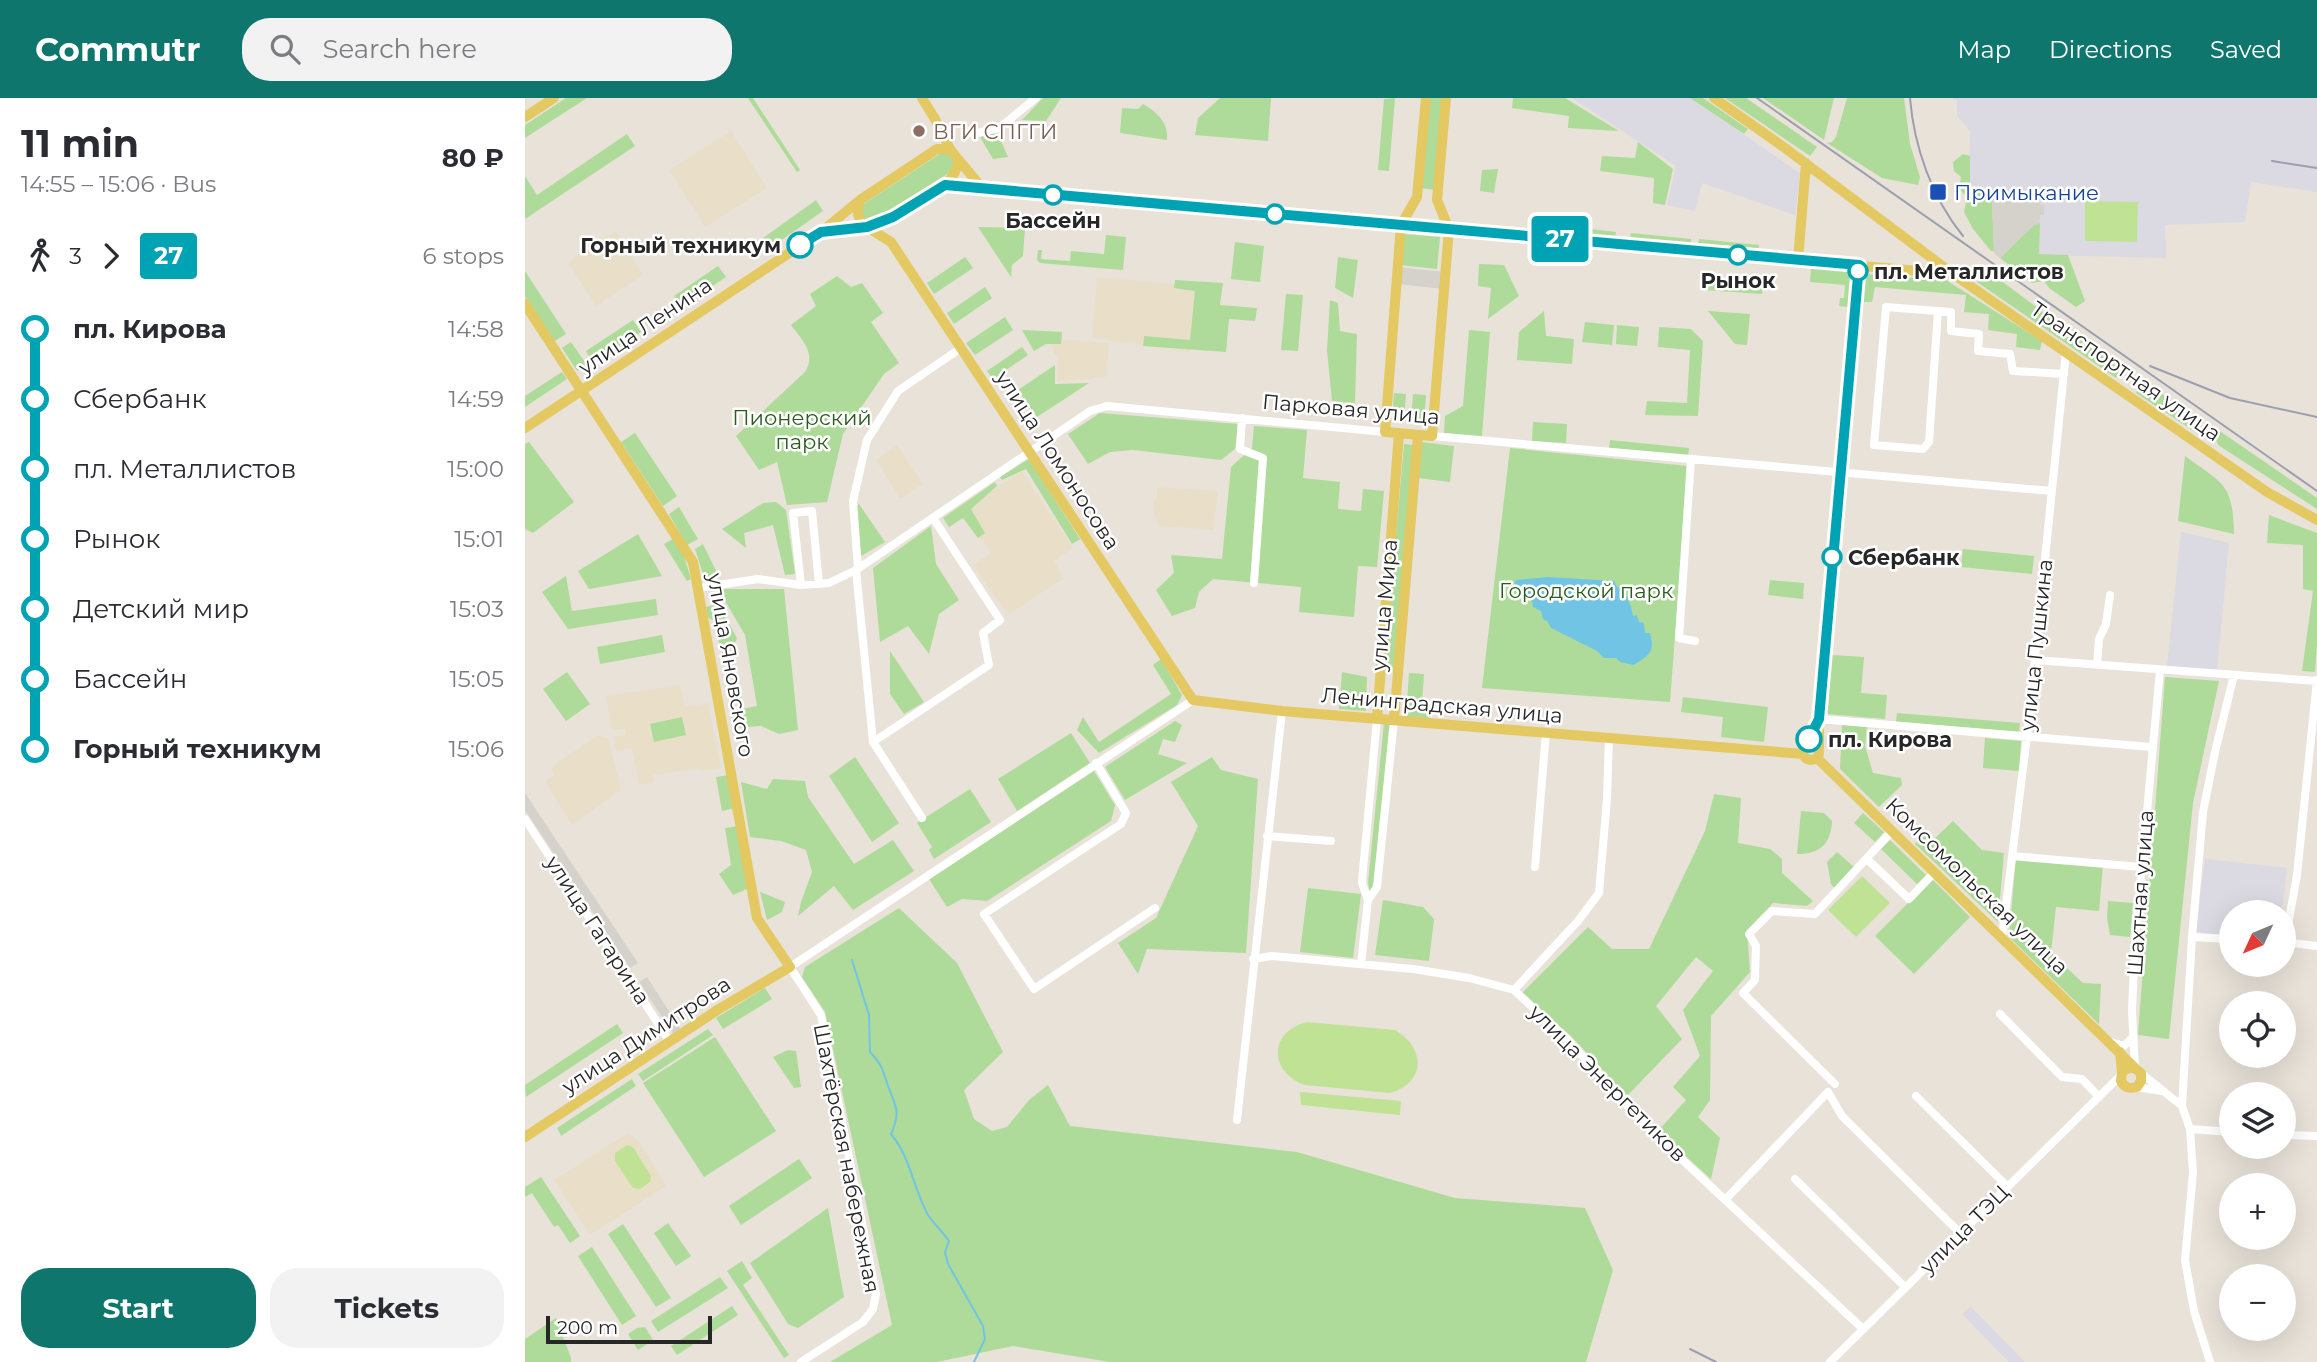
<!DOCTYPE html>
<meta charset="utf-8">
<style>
:root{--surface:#fff;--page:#f2f2f3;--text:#2b2b33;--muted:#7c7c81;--accent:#0f766e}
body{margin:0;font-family:Montserrat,sans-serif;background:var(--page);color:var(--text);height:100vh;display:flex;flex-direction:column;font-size:26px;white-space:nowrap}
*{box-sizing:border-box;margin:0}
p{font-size:23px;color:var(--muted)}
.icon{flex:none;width:38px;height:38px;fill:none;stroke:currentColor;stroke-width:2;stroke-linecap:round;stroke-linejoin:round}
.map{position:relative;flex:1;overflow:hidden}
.drawer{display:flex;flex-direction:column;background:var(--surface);width:525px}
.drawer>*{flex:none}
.badge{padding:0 14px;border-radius:5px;font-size:24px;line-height:46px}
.needle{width:46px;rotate:226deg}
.buttons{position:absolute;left:1694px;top:802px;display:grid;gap:14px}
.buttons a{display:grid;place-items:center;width:77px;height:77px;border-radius:50%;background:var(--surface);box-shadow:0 7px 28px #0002;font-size:35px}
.scale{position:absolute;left:21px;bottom:18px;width:166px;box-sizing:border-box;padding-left:7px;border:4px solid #272727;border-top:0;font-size:19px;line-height:24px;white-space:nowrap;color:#272727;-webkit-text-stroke:5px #fff;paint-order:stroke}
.map>.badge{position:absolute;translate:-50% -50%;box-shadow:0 0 0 4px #fff}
.legs{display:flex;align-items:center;gap:10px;height:77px;padding:0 21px;font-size:23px}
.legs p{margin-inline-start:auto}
.headline{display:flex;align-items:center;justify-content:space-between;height:119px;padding:0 21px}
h1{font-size:38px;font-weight:700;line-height:52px}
.action{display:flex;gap:14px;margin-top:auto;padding:14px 21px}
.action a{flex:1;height:80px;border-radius:28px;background:var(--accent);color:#fff;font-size:28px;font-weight:700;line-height:80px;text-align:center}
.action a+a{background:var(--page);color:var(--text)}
ul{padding:0 21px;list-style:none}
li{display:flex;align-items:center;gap:24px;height:70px;font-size:26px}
li i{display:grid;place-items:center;width:10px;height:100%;margin:0 9px;background:currentColor}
li i::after{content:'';width:18px;height:18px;margin:-9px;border:5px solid;border-radius:50%;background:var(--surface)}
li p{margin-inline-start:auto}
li:first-child i{background:linear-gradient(#0000 50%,currentColor 0)}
li:last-child i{background:linear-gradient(currentColor 50%,#0000 0)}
header{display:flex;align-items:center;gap:42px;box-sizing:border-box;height:98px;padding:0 35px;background:var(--accent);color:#fff}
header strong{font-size:33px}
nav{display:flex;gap:38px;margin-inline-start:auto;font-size:24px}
.search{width:490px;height:63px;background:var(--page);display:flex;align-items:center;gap:18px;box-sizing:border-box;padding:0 24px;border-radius:28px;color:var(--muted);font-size:26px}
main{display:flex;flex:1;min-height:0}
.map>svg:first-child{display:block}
.industrial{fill:#dbd9e1}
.education{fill:#e9dfc9}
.green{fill:#aedb99}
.pitch{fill:#c0e295}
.plaza{fill:#d5d1cb}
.water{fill:#72c4e4}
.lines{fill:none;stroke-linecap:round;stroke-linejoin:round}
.stream{stroke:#72c4e4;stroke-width:2}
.minor{stroke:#fff;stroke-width:8}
.major{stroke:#e4c862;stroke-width:10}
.rail{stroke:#9c9fb0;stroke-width:2}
.line-1-casing{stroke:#fff;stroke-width:16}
.line-1{stroke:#00a3b4;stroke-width:10}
.education-dot{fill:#8d6e63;stroke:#fff;stroke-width:2.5}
.transit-dot{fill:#1a4fb4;stroke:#fff;stroke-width:2.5}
.stop-1-dot{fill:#fff;stroke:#00a3b4;stroke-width:3.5}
.labels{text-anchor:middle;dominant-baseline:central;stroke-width:5;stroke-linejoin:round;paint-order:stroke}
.education-label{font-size:21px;fill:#785e54;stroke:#fff;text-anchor:start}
.transit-label{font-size:21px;fill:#164399;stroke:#fff;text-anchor:start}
.stop-label{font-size:21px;font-weight:bold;fill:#272727;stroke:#fff;text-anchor:start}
.street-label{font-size:21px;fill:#272727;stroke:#fff}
.park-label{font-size:21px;fill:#2a5c1e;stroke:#fff}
</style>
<header>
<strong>Commutr</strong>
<div class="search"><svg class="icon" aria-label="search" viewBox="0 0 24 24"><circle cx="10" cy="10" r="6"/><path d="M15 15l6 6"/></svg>Search here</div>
<nav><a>Map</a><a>Directions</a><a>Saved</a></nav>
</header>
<main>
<section class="drawer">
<div class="headline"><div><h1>11 min</h1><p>14:55 – 15:06 · Bus</p></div><b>80 ₽</b></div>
<div class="legs"><svg class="icon" aria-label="walk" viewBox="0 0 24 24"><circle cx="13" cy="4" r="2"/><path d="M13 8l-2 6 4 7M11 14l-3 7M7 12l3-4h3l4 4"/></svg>3<svg class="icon" aria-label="forward" viewBox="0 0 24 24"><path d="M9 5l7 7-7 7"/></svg><b class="badge" style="background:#00a3b4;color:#fff">27</b><p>6 stops</p></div>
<ul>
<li><i style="color:#00a3b4"></i><b>пл. Кирова</b><p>14:58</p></li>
<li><i style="color:#00a3b4"></i><span>Сбербанк</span><p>14:59</p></li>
<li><i style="color:#00a3b4"></i><span>пл. Металлистов</span><p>15:00</p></li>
<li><i style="color:#00a3b4"></i><span>Рынок</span><p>15:01</p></li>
<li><i style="color:#00a3b4"></i><span>Детский мир</span><p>15:03</p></li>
<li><i style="color:#00a3b4"></i><span>Бассейн</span><p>15:05</p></li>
<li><i style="color:#00a3b4"></i><b>Горный техникум</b><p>15:06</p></li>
</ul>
<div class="action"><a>Start</a><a>Tickets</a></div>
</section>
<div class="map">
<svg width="1792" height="1264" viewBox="0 0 1792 1264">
<rect width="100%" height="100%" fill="#e8e2d9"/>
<path class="industrial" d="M1047 0H1165L1275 75 1270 117 1177 85 1170 113 1142 107 1151 68Z
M1427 0H1792V94L1726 84 1720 124 1640 127 1641 160 1479 156 1475 160 1469 155 1467 103 1461 102 1444 93 1445 33 1432 17V2Z
M1656 434 1704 445 1692 573 1642 569Z
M1680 761 1762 770 1757 814H1706V838L1671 834Z
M1445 1208 1500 1264H1484L1437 1216Z"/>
<path class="education" d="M206 33 242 90 180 129 144 72Z
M90 133 118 177 71 208 43 165Z
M572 179 671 188 665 254 567 240Z
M526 241 584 245 581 279 532 284 533 258 529 256Z
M372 347 398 386 375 401 351 362Z
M497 373 548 450 529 463 539 480 483 517 448 467 466 455 438 412Z
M632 389 693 393 688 432 634 428 630 419 628 403 632 399Z
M155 587 160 609 183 605 196 670 176 673 175 670 128 677V685L114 687 107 650 91 653 89 639 101 637 100 631 87 632 81 598Z
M73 637 83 640 96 692 47 727 20 684 29 677 26 669Z
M103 1035 114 1043 141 1088 65 1137 29 1082Z"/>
<path class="green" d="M41 0H62L0 40V27Z
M223 0H228L275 72 272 74Z
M518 0H536L521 23 497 22Z
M695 0H746L743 43 670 37 673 20Z
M870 0 864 73 853 72 859 1Z
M905 0H919L910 92 896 90Z
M988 0H1040L1094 33 1043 30 1044 18 987 10Z
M1165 0H1178L1223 31 1219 36Z
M1200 0H1221L1292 49 1285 58Z
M1238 0H1309L1299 42Z
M1322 0H1379L1385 46 1395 79 1393 87 1357 80 1302 45 1307 44 1311 39Z
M618 6C632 14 644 25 642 42L595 35 597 10 613 11Z
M472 34 483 59 468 61 455 39Z
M102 36 110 48 0 121V78L12 97Z
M1113 44 1148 71 1140 107 1128 105 1129 80 1075 73 1077 58 1110 60Z
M416 55 425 56 429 61 427 71 422 76 352 123H342L337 118 336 109 340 105Z
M1438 56 1445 58V93L1461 94V102L1467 103 1469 153H1466L1448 131 1439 114 1442 100 1434 90 1436 79 1429 73 1428 64Z
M973 71 969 95 955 93 957 72Z
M291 102 298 113 241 153 234 143Z
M1515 125 1514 156 1543 157 1560 203 1551 209 1524 190 1519 183 1507 185 1493 175 1496 171 1492 167 1488 170 1475 160 1509 127Z
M1030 127 1091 134 1090 141 1030 135Z
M453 129 500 130 498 158 487 167 486 179Z
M1106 135 1166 141V148L1105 142Z
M878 136 915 139 912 171 875 167Z
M581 137 601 139 598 172 515 165 512 162 513 152H517L516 161 545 163 546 153 579 156Z
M1174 141 1234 147 1233 154 1173 148Z
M710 144 739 148 735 184 706 181Z
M440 159 448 170 409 196 402 185Z
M813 159 833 162 828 200 810 190Z
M954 166 979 167 994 198 963 221 966 190 953 188Z
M193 168 201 179 156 209 149 198Z
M1286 170 1327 173 1324 209 1314 208 1315 200H1319L1320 187 1285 184Z
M0 173 41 236 28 244 0 199Z
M1463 173 1596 272 1591 280 1452 184Z
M1339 176 1421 182 1517 243 1515 252 1491 249 1492 236 1463 232 1464 216 1439 214 1441 197 1350 189 1347 204H1337Z
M312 178 326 189 337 185 358 215 346 224 374 265 359 276 318 336 302 404 262 407 252 364 234 372 211 338 280 274C292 256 277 242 266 227L291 208 285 196Z
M650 182 698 185 695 207 732 210 730 223 704 221 701 254 618 248 619 238 665 242 670 193 649 190Z
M1180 182 1238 186 1237 196 1179 192Z
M460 189 467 200 429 226 422 215Z
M761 196 778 197 773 253 756 252Z
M805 202 813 205 815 233 832 236 830 305 807 303 802 252Z
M1019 213 1021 238 1049 241 1047 266 992 262 994 234Z
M1183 213 1225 216 1222 247 1210 246Z
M480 219 488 232 450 257 441 245Z
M108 222 116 234 68 265 61 253Z
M1060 224 1089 227 1087 247 1057 244Z
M1092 227 1114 229 1112 248 1091 246Z
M1134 229 1166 231 1178 243 1173 318 1120 317 1122 303 1162 305 1165 252 1133 249Z
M497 232 537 234 536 246H521L509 253Z
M944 232 965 234 957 338 919 335 920 318 938 308Z
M46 244 62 267 52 273 37 250Z
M497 249 503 257 468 281 462 273Z
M530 267V286L564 285 512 319 493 292Z
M37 274 42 281 0 309V298Z
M1618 283 1660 312 1678 339 1611 295Z
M869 295 881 296 879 322H867Z
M888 296 901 297 899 324 886 323Z
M575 315 713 326 710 351 696 362 608 352 585 354 563 366 543 336Z
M1008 324 1042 326 1041 345 1007 343Z
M1686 327 1792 400V411L1693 347Z
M729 328 782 332 778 380 815 384 813 411 836 413 838 391 859 393 852 469 833 468 829 519 774 514 776 489 688 481 674 494 670 510 647 518 631 492 649 475 646 457 697 461 706 369 727 350Z
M110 335 152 398 138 408 96 344Z
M1085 342 1164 350 1163 359 1084 350Z
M4 344 49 404 8 435 0 431V346Z
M897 344 929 348 925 384 893 380Z
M879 346 889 347 869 573 859 572Z
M985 350 1163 368 1145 604 957 590Z
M1660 358C1698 386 1708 385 1709 436L1653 423Z
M504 361 555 441 547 446 501 371 477 382 475 379Z
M470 384 472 388 446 411 460 435 453 440 438 420 424 429 418 420Z
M251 404 261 412 270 476 260 477 248 427 219 435 221 450 197 431 238 405Z
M334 406 360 444 336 458 330 410Z
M154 409 173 441 162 447 144 416Z
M1744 417 1792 435V546L1790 574 1777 573 1788 493 1778 491V447L1742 445Z
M406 428 411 466 434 502 414 516 404 556 383 528 355 544 348 470Z
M113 436 137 478 64 491 53 473Z
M148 441 158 455 166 481 162 483 139 446Z
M178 446 194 479 180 482 170 451Z
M1438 451 1509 458 1507 476 1436 469Z
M41 478 47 513 131 501 133 517 43 531 17 494Z
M1245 482 1279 485 1278 501 1243 497Z
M193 491H259L273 632 254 636 236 628 208 630 206 613 232 608 220 537Z
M193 506 212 540 209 547 195 549 189 523 182 519 181 509Z
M137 537 140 554 75 566 72 549Z
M365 553 399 604 379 616 365 596Z
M1307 557 1339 559 1336 595 1362 597 1360 621 1302 616Z
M636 561 657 597 652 607 574 655 552 632 558 619 574 644 646 596 628 567Z
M42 574 65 606 41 623 18 591Z
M817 574 842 579 841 613 814 611Z
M884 575 899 576 897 606 905 607 904 621 881 619Z
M1640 579 1694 583 1668 705 1644 941 1613 937Z
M1158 599 1243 609 1239 644 1196 639 1198 619 1156 614Z
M1372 615 1495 625 1494 634 1371 624Z
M157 619 161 637 129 644 125 626Z
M650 623 657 627 650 644 638 641 633 656 662 665 600 702 580 669Z
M859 625 867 626 851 788 846 800 843 785Z
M1317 627 1342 628 1340 648 1348 675 1376 680 1377 687 1354 709 1315 671Z
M546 635 565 665 492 713 473 681Z
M1460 640 1496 643 1494 673 1458 670Z
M330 659 374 725 347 744 304 678Z
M687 659 696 672 733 681 721 855 622 851 613 876 593 845 631 820 673 728 646 684Z
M569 673 590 707 586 723 462 803 437 801 422 809 404 781Z
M203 677 210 710 197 713 191 679Z
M248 681 280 683 283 699 329 766 368 742 389 773 328 812 309 788 273 818 276 804 287 774 281 752 256 743 225 739 216 684 242 691Z
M445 691 466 724 409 761 404 752 407 749 392 725Z
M1189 696 1216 700 1213 745 1245 751 1257 761V775L1288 803 1282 808 1248 805 1222 832 1225 874 1186 918 1185 1002 1173 1019 1195 1040 1186 1081 1133 1033 1161 1002 1148 989 1175 958 1158 912 1188 873 1171 859 1131 908 1157 941 1102 998 1044 936 996 896 1063 829 1087 851H1124L1180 733Z
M1276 713 1299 715 1307 723C1306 746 1295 756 1272 756Z
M1338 715 1359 734 1350 744 1329 725Z
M1428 723 1457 752 1479 755 1473 824 1390 746 1399 736 1407 743Z
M214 728 224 790 208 797 194 776 206 767 200 730Z
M1365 742 1401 777 1392 786 1356 751Z
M1312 754 1330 770 1310 791 1306 786 1302 764Z
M1491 759 1578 768 1574 813 1531 809 1526 855 1558 885 1576 886 1574 926 1484 839Z
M1407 781 1445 819 1389 876 1350 838Z
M783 790 836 796 828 860 775 854Z
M235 794 260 804 257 814 242 822Z
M858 802 898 809 909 821 904 863 850 857Z
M1583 803 1608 805 1605 839 1585 837 1582 820Z
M374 810 432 865 478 954 439 992 449 1021 467 1033 482 1029 504 1002 523 987 545 1028 772 1054 930 1100 1060 1110 1088 1172 1061 1264H585L488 1248 412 1264H305L367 1227 300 914 277 879 280 869Z
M240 890 247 901 198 931 191 920Z
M92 926 98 935 1 999 0 987Z
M183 931 188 937 118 983 113 976Z
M190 939 251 1033 179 1079 118 985Z
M263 952 271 953 276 989 269 990 248 959Z
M107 981 111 988 36 1038 32 1030Z
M274 1061 287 1080 216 1127 204 1108Z
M16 1079 55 1138 45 1145 33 1127 29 1129 7 1095 0 1099V1089Z
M303 1110 319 1199 273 1230 263 1226 225 1165Z
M143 1125 166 1158 151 1168 129 1135Z
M98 1126 146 1200 131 1209 83 1136Z
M67 1149 111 1218 97 1227 53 1158Z
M217 1163 227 1180 218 1187 264 1257 259 1260 202 1173Z
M195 1179 203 1190 133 1234 126 1223Z
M207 1208 213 1217 152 1257 146 1248Z
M31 1220 46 1260V1264H0V1241Z
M120 1229 128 1242 113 1252 103 1236 112 1230Z"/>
<path class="pitch" d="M1560 103 1613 104 1612 144 1560 143Z
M1337 778 1365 805 1331 839 1303 812Z
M782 924 870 932C901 950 901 985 865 995L780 987C744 974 743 934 782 924Z
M775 994 876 1003 875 1017 776 1007Z
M102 1047 108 1049 126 1078 125 1084 115 1091 108 1090 90 1063V1055Z"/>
<path class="plaza" d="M1467 103 1515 104V107H1519V117H1515L1514 126 1509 127 1475 160 1469 155Z
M872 169 920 174 919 191 871 186Z
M0 695 113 865 105 870 0 712Z
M122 879 158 935 151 940 114 884Z"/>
<path class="water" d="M1023 479 1089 483 1092 489 1099 491C1102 501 1107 508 1108 518L1112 517 1114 524 1119 525 1120 535H1125C1130 555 1125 556 1109 567L1095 564 1091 560H1079L1072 553 1026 530 1023 524 1018 521 1016 513 1008 509C1007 497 998 492 989 486L991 482Z"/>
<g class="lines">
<path class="stream" d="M327 862 344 917 345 954C358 968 357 971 363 988 371 1009 376 1013 366 1036 386 1060 388 1090 403 1117 409 1126 418 1134 424 1143L420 1154 423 1166 458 1228 460 1241 449 1264"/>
<path class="minor" d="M448 36 474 30 511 0
M1413 213 1404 344 1398 351 1349 347 1361 209 1426 214V233L1454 236 1453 253 1485 256 1488 273 1539 276
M717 320 715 351 738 360 729 485
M907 338 1527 393
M1166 361 1154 540 1170 543
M333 470 328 403 342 342 373 293 436 250
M331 472 348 644 397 720
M276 487 268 415 287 413 294 486
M173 490 233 481 276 487 304 485 331 472 565 313 582 308 860 334
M1510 562 1792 583
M1572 567 1574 541 1581 526 1585 497
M1294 621 1626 649
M348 644 464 567 458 535 475 522 408 420
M571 665 601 715 596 726 459 816 509 891 630 810
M0 721 145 944
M742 738 806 743
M1487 758 1616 769
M1342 761 1384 801 1410 774
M1010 769 1021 634
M843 802 852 789 869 622
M1667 839 1706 841
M1477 840 1502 638 1541 254
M1759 844 1792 848
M1760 844 1772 777 1792 582
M728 861 747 858 888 871 944 880 989 892 1043 942 1118 1025 1338 1231
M836 866 843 802 837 785 838 772 852 621
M989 892 1053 823 1074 795 1082 701 1084 639
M1475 916 1537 979 1557 981 1574 999
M1586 944 1599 948 1607 940
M1610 970 1607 913 1610 844 1635 572
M1616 975 1657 1008
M1310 986 1218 895 1230 882 1231 848 1224 836 1247 813 1290 816 1367 733
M1612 989 1636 993
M1391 998 1482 1088
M712 1022 757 613
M1665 1031 1706 1034
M1759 1037 1792 1038
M1270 1081 1380 1189
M1201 1101 1303 994 1317 1018 1435 1135
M276 1264 338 1224 348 1211 351 1196 296 917 265 869 668 602
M1305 1264 1596 977
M1685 1264 1669 1213 1660 1162 1668 1075 1665 1031 1657 1008 1667 839 1678 714 1690 654 1709 577"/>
<path class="major" d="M397 0 410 21 425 51
M901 0 892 99 876 127 860 334 907 338 924 131 912 102 921 0
M1189 0 1260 50 1428 176 1742 394 1792 422
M0 19 29 0
M433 61 457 90
M420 87 1428 176
M296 134 342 129 366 144 668 602 757 613 1278 656
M1273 162 1281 65
M0 206 168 464 232 820 265 869 194 911 0 1039
M0 330 296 134 335 102 412 51H425L433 61C432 67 432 73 428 77 414 98 365 120 342 129 332 121 331 114 335 102
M852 621 874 335
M869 622 893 337
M1278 654a8 8 0 1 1 16 0a8 8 0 1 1-16 0Z
M1294 650V621L1333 167
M1292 660 1610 970
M1595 954 1597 974 1596 983C1600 990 1604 991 1612 989L1616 983V975C1609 969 1605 968 1597 974"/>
<path class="rail" d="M1232 0 1792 393
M1385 0C1389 49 1407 100 1438 138
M1747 63 1792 70
M1625 268 1705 300 1792 319
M1165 1251 1191 1264"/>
</g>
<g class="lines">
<g class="line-1-casing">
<path id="line-1" d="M275 147 296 134 342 129 368 119 420 87 1334 167 1294 621 1284 641"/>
</g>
<use href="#line-1" class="line-1"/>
</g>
<circle class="education-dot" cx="394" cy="33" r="7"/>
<rect class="transit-dot" x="1404" y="85" width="18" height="18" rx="3.5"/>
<g class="stop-1-dot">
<circle cx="528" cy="97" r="9"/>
<circle cx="750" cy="116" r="9"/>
<circle cx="275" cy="147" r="12"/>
<circle cx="1213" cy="157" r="9"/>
<circle cx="1333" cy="173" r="9"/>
<circle cx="1307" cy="459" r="9"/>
<circle cx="1284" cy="641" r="12"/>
</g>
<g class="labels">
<g class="education-label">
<text x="408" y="33">ВГИ СПГГИ</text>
</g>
<g class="transit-label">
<text x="1429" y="94">Примыкание</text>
</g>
<g class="stop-label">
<text x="528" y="122" text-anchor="middle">Бассейн</text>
<text x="256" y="147" text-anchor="end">Горный техникум</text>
<text x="1349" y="173">пл. Металлистов</text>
<text x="1213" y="182" text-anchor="middle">Рынок</text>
<text x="1323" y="459">Сбербанк</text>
<text x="1303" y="641">пл. Кирова</text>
</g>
<g class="street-label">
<text transform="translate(120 228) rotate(-34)">улица Ленина</text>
<text transform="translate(1601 273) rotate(35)">Транспортная улица</text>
<text transform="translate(826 311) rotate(5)">Парковая улица</text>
<text transform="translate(533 362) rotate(57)">улица Ломоносова</text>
<text transform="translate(859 507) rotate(-85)">улица Мира</text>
<text transform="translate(1511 547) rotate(-84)">улица Пушкина</text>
<text transform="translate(206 567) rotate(80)">улица Яновского</text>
<text transform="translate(917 607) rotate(5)">Ленинградская улица</text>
<text transform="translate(1452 788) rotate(44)">Комсомольская улица</text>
<text transform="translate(1615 795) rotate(-86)">Шахтная улица</text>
<text transform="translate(73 832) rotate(57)">улица Гагарина</text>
<text transform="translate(121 937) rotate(-33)">улица Димитрова</text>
<text transform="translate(1083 985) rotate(45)">улица Энергетиков</text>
<text transform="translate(322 1060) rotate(79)">Шахтёрская набережная</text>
<text transform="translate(1439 1131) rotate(-45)">улица ТЭЦ</text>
</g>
<g class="park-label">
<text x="277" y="319">Пионерский<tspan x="277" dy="24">парк</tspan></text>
<text x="1061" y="492">Городской парк</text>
</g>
</g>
</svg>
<div class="buttons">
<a><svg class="needle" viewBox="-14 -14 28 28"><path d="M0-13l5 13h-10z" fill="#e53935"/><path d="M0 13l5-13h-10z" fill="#7c7c81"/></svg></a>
<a><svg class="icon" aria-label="locate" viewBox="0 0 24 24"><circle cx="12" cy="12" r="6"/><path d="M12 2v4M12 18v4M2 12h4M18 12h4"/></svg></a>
<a><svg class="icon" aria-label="layers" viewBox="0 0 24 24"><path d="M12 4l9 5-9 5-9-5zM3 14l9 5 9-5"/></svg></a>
<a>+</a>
<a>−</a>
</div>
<div class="scale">200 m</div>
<b class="badge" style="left:1035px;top:141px;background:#00a3b4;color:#fff">27</b>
</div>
</main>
